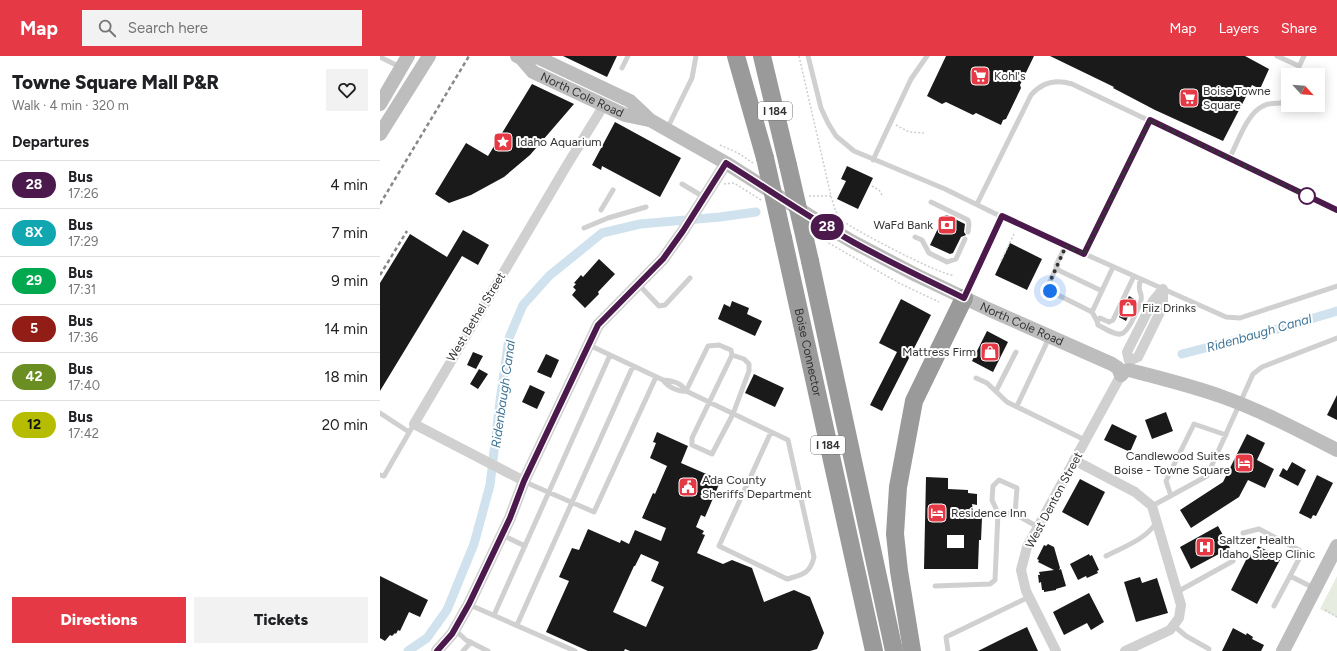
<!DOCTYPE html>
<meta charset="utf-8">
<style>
:root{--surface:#fff;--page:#f2f2f2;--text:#202124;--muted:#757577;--line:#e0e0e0;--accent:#e63946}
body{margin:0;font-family:Figtree,sans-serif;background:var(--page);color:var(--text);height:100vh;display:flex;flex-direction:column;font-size:15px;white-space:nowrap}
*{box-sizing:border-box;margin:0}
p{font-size:13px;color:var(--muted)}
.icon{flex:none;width:22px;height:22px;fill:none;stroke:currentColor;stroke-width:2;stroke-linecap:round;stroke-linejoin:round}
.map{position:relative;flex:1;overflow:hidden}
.details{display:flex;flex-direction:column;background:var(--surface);width:380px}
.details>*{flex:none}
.badge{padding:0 8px;border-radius:13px;font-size:14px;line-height:26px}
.needle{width:26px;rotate:116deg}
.fabs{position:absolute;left:901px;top:12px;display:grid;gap:8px}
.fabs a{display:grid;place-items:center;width:44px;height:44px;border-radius:0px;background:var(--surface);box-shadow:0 2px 10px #0003;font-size:20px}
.you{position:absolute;width:20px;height:20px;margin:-10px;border:3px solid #fff;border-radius:50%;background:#1a73e8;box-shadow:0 0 0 6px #1a73e833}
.map>.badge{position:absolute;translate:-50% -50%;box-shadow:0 0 0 2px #fff}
h2{padding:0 12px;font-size:15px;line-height:36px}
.round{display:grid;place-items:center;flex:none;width:42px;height:42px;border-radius:0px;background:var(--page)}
.summary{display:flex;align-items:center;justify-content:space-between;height:68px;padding:0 12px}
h1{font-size:19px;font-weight:800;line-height:30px}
.primary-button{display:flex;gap:8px;margin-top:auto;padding:8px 12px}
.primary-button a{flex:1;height:46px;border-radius:0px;background:var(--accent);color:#fff;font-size:16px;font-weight:800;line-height:46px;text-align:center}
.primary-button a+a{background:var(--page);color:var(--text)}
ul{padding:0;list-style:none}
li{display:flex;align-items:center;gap:12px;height:48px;padding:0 12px;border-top:1px solid var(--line)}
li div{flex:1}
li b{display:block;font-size:15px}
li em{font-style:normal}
li .badge{min-width:44px;font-weight:700;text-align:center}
header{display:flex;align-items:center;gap:24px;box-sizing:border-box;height:56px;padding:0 20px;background:var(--accent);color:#fff}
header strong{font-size:19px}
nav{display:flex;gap:22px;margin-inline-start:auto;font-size:14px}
.search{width:280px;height:36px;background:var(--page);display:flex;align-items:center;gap:10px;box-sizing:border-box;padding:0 14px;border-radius:0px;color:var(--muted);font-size:15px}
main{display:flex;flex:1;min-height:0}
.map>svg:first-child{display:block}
.green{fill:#e6ecdf}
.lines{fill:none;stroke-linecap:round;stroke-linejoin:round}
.canal{stroke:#cfe2ee;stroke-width:9}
.building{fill:#1a1a1a;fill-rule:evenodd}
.path{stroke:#cdcdcd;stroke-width:1.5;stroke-dasharray:2 2;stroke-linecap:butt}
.service{stroke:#d0d0d0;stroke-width:5}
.minor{stroke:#d0d0d0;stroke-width:10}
.tertiary{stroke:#d0d0d0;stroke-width:12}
.secondary{stroke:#bdbdbd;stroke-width:14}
.motorway{stroke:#9a9a9a;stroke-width:18}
.rail{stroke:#888;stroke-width:2.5;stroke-dasharray:4 3;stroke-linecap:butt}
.motorway-bridge{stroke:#9a9a9a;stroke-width:18}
.line-casing{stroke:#fff;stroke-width:9}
.line{stroke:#4c194d;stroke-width:6}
.walk{stroke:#333;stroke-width:4;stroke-dasharray:0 7.2}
.stop-dot{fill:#fff;stroke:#4c194d;stroke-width:2}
.labels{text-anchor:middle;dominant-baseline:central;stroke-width:4;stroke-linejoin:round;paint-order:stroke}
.shield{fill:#fff;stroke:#707070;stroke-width:1}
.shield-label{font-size:11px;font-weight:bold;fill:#333}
.poi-label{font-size:12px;fill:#333;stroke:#fff;text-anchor:start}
.street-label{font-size:12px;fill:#333;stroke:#fff}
.water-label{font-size:13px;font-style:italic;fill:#3f7597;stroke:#fff}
</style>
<header>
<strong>Map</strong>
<div class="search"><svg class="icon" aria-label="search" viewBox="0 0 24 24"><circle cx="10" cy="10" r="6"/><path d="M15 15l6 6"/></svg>Search here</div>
<nav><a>Map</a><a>Layers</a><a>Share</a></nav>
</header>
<main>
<section class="details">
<div class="summary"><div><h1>Towne Square Mall P&amp;R</h1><p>Walk · 4 min · 320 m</p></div><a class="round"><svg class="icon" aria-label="heart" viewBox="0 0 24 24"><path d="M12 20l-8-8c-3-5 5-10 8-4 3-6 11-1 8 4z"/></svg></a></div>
<h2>Departures</h2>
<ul>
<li><span class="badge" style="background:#4c194d;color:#fff">28</span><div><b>Bus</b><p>17:26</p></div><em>4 min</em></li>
<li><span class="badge" style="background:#11a7b1;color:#fff">8X</span><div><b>Bus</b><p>17:29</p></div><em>7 min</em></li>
<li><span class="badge" style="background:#00a94f;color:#fff">29</span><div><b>Bus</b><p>17:31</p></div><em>9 min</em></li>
<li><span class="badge" style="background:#921d17;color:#fff">5</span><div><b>Bus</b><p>17:36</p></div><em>14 min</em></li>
<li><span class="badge" style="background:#6b8e23;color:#fff">42</span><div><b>Bus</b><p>17:40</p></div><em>18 min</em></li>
<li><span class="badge" style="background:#b6bd00;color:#111">12</span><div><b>Bus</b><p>17:42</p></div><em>20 min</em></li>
</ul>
<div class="primary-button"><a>Directions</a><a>Tickets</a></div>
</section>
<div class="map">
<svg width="957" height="595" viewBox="0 0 957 595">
<rect width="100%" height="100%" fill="#fff"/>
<path class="green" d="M957 520V561L940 553Z"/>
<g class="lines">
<path class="canal" d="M802 298 891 275 957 255
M28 595 47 582 67 554 94 488 110 429 120 345 129 282 143 249 169 220 222 177 260 168 340 161 376 156"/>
</g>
<path class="building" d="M183 0H237L227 21Z
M566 0H654L640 29 641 32 626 63 623 64 621 69 596 57 593 59 566 46 562 48 547 40Z
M670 0H865L889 13 880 33 872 29 843 85 775 54 733 32 734 31Z
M152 28 194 48 150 99 124 121 91 139 69 147 55 138 86 87 108 100Z
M235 66 301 102 280 141 222 110 221 114 212 109Z
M467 110 493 122 478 153 457 143 466 125 461 123Z
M567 159 585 168 584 176 586 179 581 181 573 197 570 198 550 189 564 160Z
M83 174 109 189 98 209 82 200 0 335V227L30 178 67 201Z
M630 187 662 203 647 234 615 219Z
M219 203 235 218 218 236 219 238 205 252 192 239 196 234 193 231 196 228 194 227 201 219 203 221Z
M749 240 756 244 746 265 739 261Z
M521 243 551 259 502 355 490 349 517 296 499 287Z
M352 245 369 252 367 258 382 265 375 280 338 263 344 248 350 251Z
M607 275 628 286 613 316 592 305Z
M93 296 103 300 96 313 87 309Z
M166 298 179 304 171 322 157 316Z
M99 313 108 318 98 333 90 328Z
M374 318 404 332 395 351 365 337Z
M150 329 165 336 157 353 142 346Z
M957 339V364L947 359Z
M786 356 793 375 772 383 765 364Z
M732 368 757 380 750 396 724 384Z
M277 376 308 390 301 407 331 420 330 422 340 426 325 461 321 459 316 471 324 475 322 478 325 479 317 497 343 508 352 504 372 512 384 546 414 534 430 541 444 577 437 593 430 595H250L245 593 244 595H208L166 576 189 525 179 521 192 492 199 494 208 473 240 487 241 484 249 488 255 474 281 485 286 472 262 462 273 437 275 438 287 410 270 402 276 387 273 386ZM261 498 279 506 271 525 284 531 266 571 233 556 254 510H255Z
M867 378 885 387 877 404 894 413 885 432 868 424 859 441 811 472 800 454 843 426Z
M912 406 926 414 918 430 899 420 903 412 907 415Z
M937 419 953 427 936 460 933 459 931 463 919 457Z
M546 421 568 422V433L588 434V437L597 438V449L592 448 594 462H602L601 484H599L598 513H544ZM567 479H584V492H567Z
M700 423 725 436 708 470 682 456Z
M838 470 850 492 811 513 800 491Z
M668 488 674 491 680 512 679 514 681 513 686 530 676 533V534L664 536V534H662L661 526 659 527 658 519H660L659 516 674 514 658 506 659 504 657 503 664 489 666 490Z
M878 490 901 502 877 548 851 534 869 498 872 500Z
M709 498 710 500 712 499 719 514 717 515 718 517 707 522 706 520 698 524 690 508Z
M0 520 48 544 40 561 29 556 20 575 18 574 16 578 15 577 12 580 10 579 5 585 0 582Z
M760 521 762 527 777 522 788 557 756 566 744 526Z
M709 537 724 566 711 574 707 567 684 579 673 556Z
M647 571 658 595H598L626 581Z
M853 572 866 579 867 577 873 581 872 583 884 589 881 595H842Z"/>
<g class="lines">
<path class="path" d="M419 0 451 140C454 149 455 158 463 165 474 174 562 220 573 219
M516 69 529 76 544 77
M340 89 358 97 373 107
M344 128 354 127 381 144
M492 130 499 134 502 139
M429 140H451
M438 181 519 227 559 246
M621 205 634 178
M945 554 957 561"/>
<path class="service" d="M428 0 441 52 448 67 456 80 474 95 565 133 622 161 846 261 860 262 957 230
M897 0 919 10
M0 1 20 11
M242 12 248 0
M915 19 924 0
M287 73 312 22 316 0
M849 103C857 88 867 57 883 50 888 47 896 47 902 47L908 33
M493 104 531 23 547 0
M302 128 324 141
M551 146 588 164 589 168 588 176
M597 148 651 39C662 26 676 23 692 28L957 154
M221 154 233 134
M204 172 228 162 266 151
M535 181 542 184 549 197 567 206 576 203 585 183
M686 189 676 209 678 214 722 235
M704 198 770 64
M676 212 668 230 670 235 712 256
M754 220 733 264 729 266 720 262 717 265 718 269C739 280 743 285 754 261 756 256 760 250 761 244 763 236 756 236 761 223
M259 229 279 250 285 249 310 222
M586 240 622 161
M717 265 712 256 733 211
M209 289 283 324C288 331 298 336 306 335L408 384 434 501C430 518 422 519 407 523L339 490 391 376
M596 322 607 327 627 346 705 384
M283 324C291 324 302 327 306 335
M306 335 328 290 339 289 351 294 352 299 312 382V389L332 398 353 358 369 315V308L364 303 352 299
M616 335 636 296
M637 350 669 282
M0 357 29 376
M0 419 4 420 34 368
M145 426 214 456 276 321
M791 440 786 425 814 368 846 379
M772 450 827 420 873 318 882 311 957 282
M618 457 612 444 613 430 619 424 637 432 635 458
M863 477 879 473 919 494 921 499 910 520 934 532
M122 479 145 490
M726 500C743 491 765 484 776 467
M555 530 610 528 615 524 618 457 635 458 658 471
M797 536 853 505
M90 549 195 595
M894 550 910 520
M114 559 230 299
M137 569 253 310
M793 569 806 580 829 593
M75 574 86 584 108 595
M83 595 91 586
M568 595 566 581 649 541"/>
<path class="minor" d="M783 233V250L758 301 749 305 747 296 773 245Z
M694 404 755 436 772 450 801 549 799 562 790 574 745 595
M144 425 34 368 187 109 224 49
M676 595 646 535 641 514 647 491 741 319"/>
<path class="tertiary" d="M57 595 72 578 89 548 130 462 144 425 218 269 283 203 303 175 346 107"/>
<g class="secondary">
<path id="s1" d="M137 0 141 2 153 16 245 59 269 64"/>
<path id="s2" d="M141 2 157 1 250 45 270 64 346 107 441 167 473 186 536 219 610 254 732 308 738 312 741 319"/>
<path d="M0 48 28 0"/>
<path d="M0 78 49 0"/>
<path d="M741 319 745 315 749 314C780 322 813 330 843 341 882 355 920 375 957 394"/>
<path d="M903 595 957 490"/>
</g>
<g class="motorway">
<path d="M356 0 385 102"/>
<path d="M382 0 408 109"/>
<path id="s3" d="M403 182 494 595"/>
<path d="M430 205 514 595"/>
<path d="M532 595 519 515 515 478 518 431 534 345 584 242"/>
</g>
<path class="rail" d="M0 148 89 0
M0 219 27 175"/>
<path class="motorway-bridge" d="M385 102 403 182
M408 109 430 205"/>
</g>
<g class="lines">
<g class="line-casing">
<path id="line" d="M57 595 72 578 89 548 130 462 144 425 218 269 283 203 303 175 346 107C388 133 429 162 473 186 509 206 547 224 584 242L622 160 704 198 770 64 957 154"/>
</g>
<use href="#line" class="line"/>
<path class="walk" d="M670 235 668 230 686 190 704 198 770 64 927 140"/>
</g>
<defs>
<g id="supermarket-square" transform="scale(1)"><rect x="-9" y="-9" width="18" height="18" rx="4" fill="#e63946" stroke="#fff"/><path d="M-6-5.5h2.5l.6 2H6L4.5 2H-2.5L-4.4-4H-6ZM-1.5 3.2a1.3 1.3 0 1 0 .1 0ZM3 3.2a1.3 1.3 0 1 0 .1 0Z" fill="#fff"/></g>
<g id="sight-square" transform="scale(1)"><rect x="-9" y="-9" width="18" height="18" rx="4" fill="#e63946" stroke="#fff"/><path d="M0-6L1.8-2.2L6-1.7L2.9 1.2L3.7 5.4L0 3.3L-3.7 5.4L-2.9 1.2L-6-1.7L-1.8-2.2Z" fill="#fff"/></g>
<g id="bank-square" transform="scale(1)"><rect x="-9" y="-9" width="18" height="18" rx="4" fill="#e63946" stroke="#fff"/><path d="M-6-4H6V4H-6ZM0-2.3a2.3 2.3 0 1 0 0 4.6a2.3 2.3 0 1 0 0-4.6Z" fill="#fff"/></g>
<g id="shop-square" transform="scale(1)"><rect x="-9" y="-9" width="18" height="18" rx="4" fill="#e63946" stroke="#fff"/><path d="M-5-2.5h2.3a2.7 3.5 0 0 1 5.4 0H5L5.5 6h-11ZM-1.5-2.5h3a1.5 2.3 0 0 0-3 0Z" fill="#fff"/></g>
<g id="hotel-square" transform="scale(1)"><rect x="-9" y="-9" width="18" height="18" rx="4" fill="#e63946" stroke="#fff"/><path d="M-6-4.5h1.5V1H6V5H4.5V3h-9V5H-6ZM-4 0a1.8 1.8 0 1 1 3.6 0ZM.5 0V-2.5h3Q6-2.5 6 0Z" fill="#fff"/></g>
<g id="civic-square" transform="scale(1)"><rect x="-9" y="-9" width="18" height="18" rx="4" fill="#e63946" stroke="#fff"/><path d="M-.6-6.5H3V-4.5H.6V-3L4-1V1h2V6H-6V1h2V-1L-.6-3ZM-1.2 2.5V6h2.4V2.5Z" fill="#fff"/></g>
<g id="hospital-square" transform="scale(1)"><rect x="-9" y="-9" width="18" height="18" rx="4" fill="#e63946" stroke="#fff"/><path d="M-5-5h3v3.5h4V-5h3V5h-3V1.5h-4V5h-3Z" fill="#fff"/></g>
</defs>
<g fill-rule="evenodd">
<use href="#supermarket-square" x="600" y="20"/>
<use href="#supermarket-square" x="809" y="42"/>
<use href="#sight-square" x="123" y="86"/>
<use href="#bank-square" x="567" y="169"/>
<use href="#shop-square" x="748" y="252"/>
<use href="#shop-square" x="610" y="296"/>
<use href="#hotel-square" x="864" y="407"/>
<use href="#civic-square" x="308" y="431"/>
<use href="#hotel-square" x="557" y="457"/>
<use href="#hospital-square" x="825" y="491"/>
</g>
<circle class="stop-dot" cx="927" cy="140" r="8"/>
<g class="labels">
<g class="shield">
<rect x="378" y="46" width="34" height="18" rx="3"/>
<rect x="431" y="380" width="34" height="18" rx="3"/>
</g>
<g class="shield-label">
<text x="395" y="55">I 184</text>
<text x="448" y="389">I 184</text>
</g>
<g class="poi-label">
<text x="614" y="20">Kohl's</text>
<text x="823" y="35">Boise Towne<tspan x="823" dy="14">Square</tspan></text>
<text x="137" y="86">Idaho Aquarium</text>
<text x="553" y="169" text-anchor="end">WaFd Bank</text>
<text x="762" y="252">Fiiz Drinks</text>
<text x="596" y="296" text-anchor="end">Mattress Firm</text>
<text x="850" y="400" text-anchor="end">Candlewood Suites<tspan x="850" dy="14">Boise - Towne Square</tspan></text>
<text x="322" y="424">Ada County<tspan x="322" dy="14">Sheriffs Department</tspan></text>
<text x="571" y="457">Residence Inn</text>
<text x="839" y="484">Saltzer Health<tspan x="839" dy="14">Idaho Sleep Clinic</tspan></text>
</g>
<g class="street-label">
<text stroke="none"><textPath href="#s1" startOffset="77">North Cole Road</textPath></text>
<text transform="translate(96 261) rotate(-59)">West Bethel Street</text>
<text stroke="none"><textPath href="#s2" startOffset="571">North Cole Road</textPath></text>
<text stroke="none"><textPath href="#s3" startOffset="117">Boise Connector</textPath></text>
<text transform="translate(674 444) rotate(-62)">West Denton Street</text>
</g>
<g class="water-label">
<text transform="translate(879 277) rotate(-16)">Ridenbaugh Canal</text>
<text transform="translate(123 338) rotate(-82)">Ridenbaugh Canal</text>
</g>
</g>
</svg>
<div class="fabs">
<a><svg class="needle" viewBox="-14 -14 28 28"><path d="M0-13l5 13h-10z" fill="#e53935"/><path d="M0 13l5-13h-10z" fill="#757577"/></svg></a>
</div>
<div class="you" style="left:670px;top:235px"></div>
<b class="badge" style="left:447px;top:171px;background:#4c194d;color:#fff">28</b>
</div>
</main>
